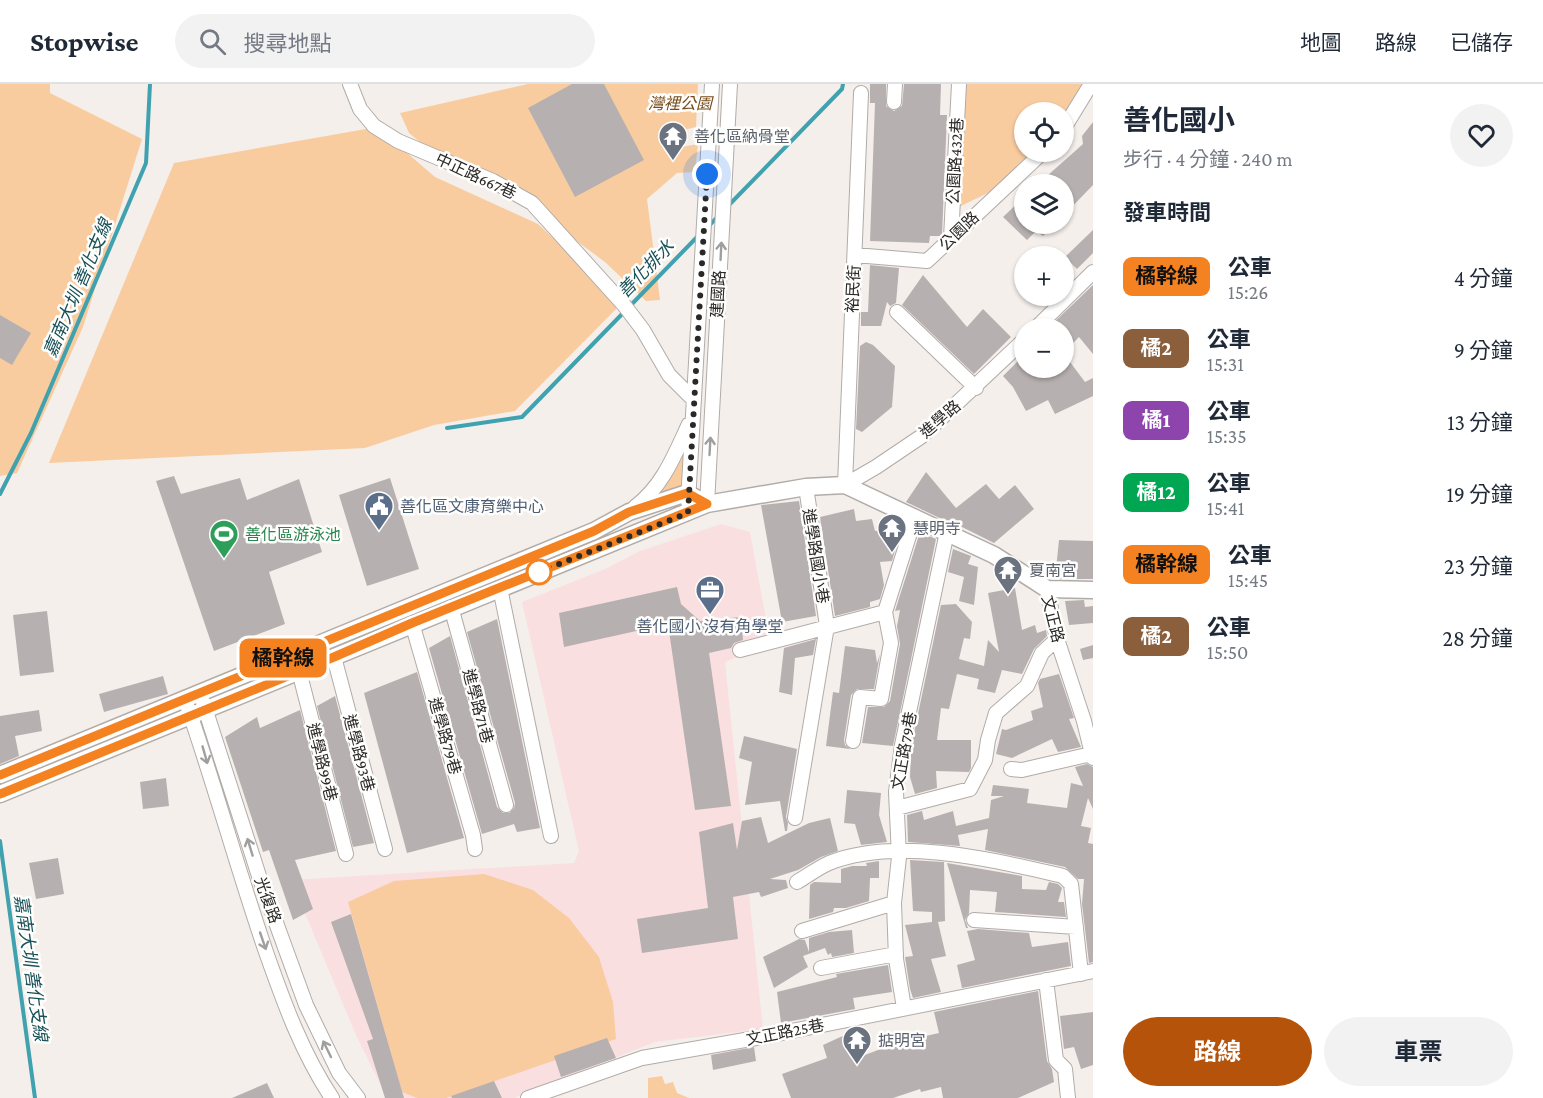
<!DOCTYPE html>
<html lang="zh-TW">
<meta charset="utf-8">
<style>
:root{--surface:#fff;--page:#f2f2f3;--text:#1f2937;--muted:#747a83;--line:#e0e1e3;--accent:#b45309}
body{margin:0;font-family:"Crimson Pro","Noto Sans TC",serif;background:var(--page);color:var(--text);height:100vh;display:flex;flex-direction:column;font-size:22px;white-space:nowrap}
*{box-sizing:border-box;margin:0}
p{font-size:20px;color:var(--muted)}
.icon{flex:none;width:33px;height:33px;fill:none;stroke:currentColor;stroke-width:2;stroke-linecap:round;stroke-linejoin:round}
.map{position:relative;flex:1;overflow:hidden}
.side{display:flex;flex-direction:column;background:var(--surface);width:450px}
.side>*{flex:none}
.badge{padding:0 12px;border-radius:9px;font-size:21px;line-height:39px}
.buttons{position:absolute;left:1014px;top:18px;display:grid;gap:12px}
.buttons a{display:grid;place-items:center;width:60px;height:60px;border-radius:50%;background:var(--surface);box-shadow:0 2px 4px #0004;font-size:30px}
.you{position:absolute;width:30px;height:30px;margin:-15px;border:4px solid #fff;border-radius:50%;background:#1a73e8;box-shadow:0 0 0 9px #1a73e833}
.map>.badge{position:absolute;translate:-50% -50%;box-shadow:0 0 0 3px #fff}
h2{padding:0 30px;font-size:22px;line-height:54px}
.round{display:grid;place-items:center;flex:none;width:63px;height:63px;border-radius:32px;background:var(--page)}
.overview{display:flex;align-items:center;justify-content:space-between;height:102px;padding:0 30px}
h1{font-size:28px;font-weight:700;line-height:45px}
.action{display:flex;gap:12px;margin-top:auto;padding:12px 30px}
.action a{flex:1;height:69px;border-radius:36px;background:var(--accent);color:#fff;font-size:24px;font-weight:700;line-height:69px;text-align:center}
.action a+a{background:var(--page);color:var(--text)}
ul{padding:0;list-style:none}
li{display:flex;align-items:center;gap:18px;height:72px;padding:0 30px}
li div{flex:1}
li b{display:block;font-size:22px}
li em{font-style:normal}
li .badge{min-width:66px;font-weight:700;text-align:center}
header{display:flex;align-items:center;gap:36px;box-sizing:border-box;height:84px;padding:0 30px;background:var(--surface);border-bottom:2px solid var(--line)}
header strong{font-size:28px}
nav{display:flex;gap:33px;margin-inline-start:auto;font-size:21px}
.search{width:420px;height:54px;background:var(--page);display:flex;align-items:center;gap:15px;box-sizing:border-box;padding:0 21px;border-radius:33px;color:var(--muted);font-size:22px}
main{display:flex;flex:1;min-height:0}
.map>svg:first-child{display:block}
.education{fill:#fadfe1}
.green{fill:#f9cca0}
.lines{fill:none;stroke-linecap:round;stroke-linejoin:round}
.stream{stroke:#40a1af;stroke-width:4}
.building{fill:#b7b0b0}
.minor-casing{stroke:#b1aca8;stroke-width:16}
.major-casing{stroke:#b1aca8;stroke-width:19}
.minor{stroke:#fff;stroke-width:14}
.major{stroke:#fff;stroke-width:16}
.oneway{stroke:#a09f9e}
.line-casing{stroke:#fff;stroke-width:14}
.line{stroke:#f58220;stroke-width:9}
.walk{stroke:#2b2927;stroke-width:6;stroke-dasharray:0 10.8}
.stop-dot{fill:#fff;stroke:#f58220;stroke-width:3}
.labels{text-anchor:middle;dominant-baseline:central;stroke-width:5;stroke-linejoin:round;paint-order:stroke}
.park-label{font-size:16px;font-style:italic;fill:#774c1a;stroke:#fefefd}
.worship-label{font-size:16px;fill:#5b616d;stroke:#fefefd;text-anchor:start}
.street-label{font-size:16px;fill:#2b2927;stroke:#fefefd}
.service-label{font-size:16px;fill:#4e5e75;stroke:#fefefd;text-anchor:start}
.leisure-label{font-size:16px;fill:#27864d;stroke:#fefefd;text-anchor:start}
.water-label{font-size:18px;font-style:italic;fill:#1a5159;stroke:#fefefd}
</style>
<header>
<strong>Stopwise</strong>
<div class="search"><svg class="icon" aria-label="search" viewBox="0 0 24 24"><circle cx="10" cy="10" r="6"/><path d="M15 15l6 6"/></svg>搜尋地點</div>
<nav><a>地圖</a><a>路線</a><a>已儲存</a></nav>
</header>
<main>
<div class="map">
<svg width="1093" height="1014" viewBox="0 0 1093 1014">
<rect width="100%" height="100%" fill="#f4efeb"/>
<path class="education" d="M721 440 750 448 769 551 750 568 725 578 763 945 655 958 514 1014H387L356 951 291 796 574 779 579 767 522 518 605 485 640 467Z"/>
<path class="green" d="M0 0H50V9L142 55 83 243 17 389 0 392Z
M528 0H698L696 43 675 48 681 63 698 60 695 88 677 89 647 115 660 216 646 217 605 178 528 121 454 86 409 49 400 29Z
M956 0H1084L1064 34V28H1024V68H1032L992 107 961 122 957 121Z
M377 43 435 93 538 140 622 219 515 327 434 341 365 364 49 379 174 79Z
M692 332 687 409 649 413Z
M484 790 533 806 569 834 599 873 613 918 616 955 446 1014H417L402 1008 348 818 394 797Z
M662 992 665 1000 673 998 677 1009 689 1014H648V994Z"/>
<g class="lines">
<path class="stream" d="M727 123 842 5 843 0
M708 143 719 131
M630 222 698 152
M447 344 522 333 625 227
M0 410 31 349 146 79 150 0
M0 757 35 1014"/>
</g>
<path class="building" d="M572 0H604L644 76 575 113 528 24Z
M870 0H886V22L894 27 902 22 904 0H941L940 31H947L942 150 940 152H930L929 159 870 157 875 19H870Z
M1093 38V101L1064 131V100H1038L1083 60 1082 52Z
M1024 113V140H1055L1043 152 1036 147 1027 156 1003 133Z
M1093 146V169L1077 185 1065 173Z
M870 181 899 184 896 219 890 222 887 218 881 242H861V228H868Z
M923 191 967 243 983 225 1011 253 974 290 902 221Z
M1093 201V270L1079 253 1064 269V244H1048Z
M0 231 31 249 12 281 0 274Z
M866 258 873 261 895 282 892 323 862 348 856 345 860 262Z
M1064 270 1085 298 1093 294V312L1055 330 1048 316 1026 327 1013 303 1003 292 1018 277 1024 284H1064Z
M926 388 956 424 986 400 999 415 1015 401 1034 425 994 459 950 437 948 438 906 418Z
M174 392 181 410 240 394 247 416 299 395 322 468 269 488 285 540 214 567 156 397Z
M390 394 419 485 367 502 339 411Z
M799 417 816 532 782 538 761 421Z
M854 425 856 437 872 435 875 447 896 445 897 459 892 477 880 478 884 501 880 515 870 518V523L835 532 820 433Z
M920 448 936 455 893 662 862 659 868 623H884L890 617 900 560 897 542 900 526 895 527Z
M1059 456 1093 457V495H1055Z
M953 465 971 472 968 480 978 483 974 521 959 517 964 493 948 488Z
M677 503 681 520 700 537 741 533 743 556 734 559 731 564 709 569 731 722 695 726 668 540 564 563 559 529Z
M1015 504 1022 546 1035 541 1037 549 1046 546 1047 552 1034 565 1022 590 1002 586 995 609 977 605 979 595 957 590 949 625 941 624 937 656H971V684L969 688 936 687 937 704 915 710 910 693 911 663 941 521 956 520 972 538 970 555 964 554 959 575 984 582 988 556 999 568 988 509Z
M1084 516 1085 523 1093 522V539L1069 541 1065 517Z
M47 527 54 588 20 592 13 531Z
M497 535 540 744 517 748 514 740 482 750 429 564 450 552 497 723 503 729H509L514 724 515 719 467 548Z
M816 555 813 571 795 574 792 611 779 608 784 564Z
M1093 561V574L1083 576 1080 565Z
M845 562 875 566 877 579 880 570 874 605H857L851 611 844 656 845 661 850 665 826 662 833 608 839 609Z
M417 588 464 754 407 769 364 609Z
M1059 590 1074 634 1069 635 1081 663 1058 668 1052 655 1012 674 996 670 1002 645 1006 646 1033 636 1031 627 1043 623 1038 599 1040 595Z
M163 592 168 610 104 628 99 610Z
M335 612 374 759 353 763 317 622Z
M39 626 42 647 15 652 19 672 0 680V632Z
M300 626 336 767 295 776 313 825 293 836 269 766 263 768 225 653 257 633 260 644Z
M744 652 797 665 786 733 788 739 787 747H785L780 717 745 721 752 678 739 674Z
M1087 680 1093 683V725L1088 714 1081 742 1091 744 1088 759 1093 760V878L1089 879 1082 820 1084 795H1078L1065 783 985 766 988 745 958 751 960 762 908 758 907 731 922 727 924 736 953 727 956 742 989 734 991 716 1004 712H991L993 701 1029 705 1027 719 1067 724 1071 699 1083 702 1075 683Z
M166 694 169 722 143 725 140 698Z
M847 706 881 709 879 731 887 758 861 761 855 740 844 739Z
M761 733 768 759 809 739 830 734 838 767 821 773 798 786 770 795 786 796 788 804 761 813 759 808 733 813 738 855 642 869 637 835 708 824 699 748 733 739 737 766 742 737Z
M58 774 64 810 36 815 29 779Z
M910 776 944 778 945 837 938 838 946 872 931 875 941 908 913 914 910 905 905 873 913 872 905 841 932 838V828L913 827Z
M879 777V794H870L869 817 846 824H834L833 828 809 835 810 801 814 798 841 799V785L852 782H867L866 779Z
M947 779 1022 792V805L1046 806 1049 798 1058 800 1062 804 1058 818H1064L1066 833 995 828 997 808 970 806 969 829 965 836 968 844H966Z
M351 830 382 938 404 1014H385L367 957 373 955 331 838Z
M978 845 1029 849 1032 863 1068 858 1071 882 962 904 957 881 975 876 967 847Z
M852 846 854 869 832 873 831 869 828 871 825 864 803 872 808 883 774 904 763 873 799 855 805 856 809 868V854L829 848Z
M888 881 892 908 853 914 855 925 781 939 777 908 837 893 836 890Z
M1038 907 1047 977 1052 985 1054 998 1018 1014H943L941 1003 921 1008 920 1005 893 1014H791L782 990 827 974 823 961 847 950 857 974 899 958 939 949 934 928Z
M1093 928V981L1081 985 1074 963 1064 965 1060 932Z
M607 954 616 974 561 993 554 972Z
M754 963 756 977 713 986 711 971Z
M494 997 502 1014H452L451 1012Z
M267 999 274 1014H232Z"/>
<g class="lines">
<g class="minor-casing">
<path id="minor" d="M350 0 360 25 374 42 398 57 493 97 532 119 624 221 643 246 669 291 694 316
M894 18 895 0
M1064 44 1091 0
M951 154 959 0
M855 171 927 177 1043 68
M897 228 976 304
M1036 244 1093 188
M845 401 861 9
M845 401 876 383 922 352 1024 256
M688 418 712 0
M707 420 730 0
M635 423C663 402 675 370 689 340
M500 504 551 752
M1047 505 1057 555 1084 637 1093 674
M451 523 506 721
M412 539 473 751 475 765
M740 566 885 528 915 433
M334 573 385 765
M299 587 346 770
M203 618 259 792 306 921 339 989 358 1014
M188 624C216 705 238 787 266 868 284 919 302 969 332 1014
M853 657 860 613 881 615 891 559 885 528
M1011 685 1022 686 1091 670
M897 724 970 705 985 676 988 656 996 629 1027 602 1042 569 1057 555
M795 734 827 542 806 403
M797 798C807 792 818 784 829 779 898 752 993 776 1063 792L1071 800 1081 890
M974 836 1076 843
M802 847 894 819
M821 884 896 870
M1046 896 1056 976 1065 985 1068 1014
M904 924 896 875 894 819 899 773 896 708 902 661 947 448
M528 1014 642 974 762 953 1093 887"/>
</g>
<g class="major-casing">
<path id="major" d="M0 691 594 447 629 428 687 409 707 420
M0 710 707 420 806 403 845 401 994 471 1047 505 1093 506"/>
</g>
<use href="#minor" class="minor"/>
<use href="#major" class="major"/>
</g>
<defs><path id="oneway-shaft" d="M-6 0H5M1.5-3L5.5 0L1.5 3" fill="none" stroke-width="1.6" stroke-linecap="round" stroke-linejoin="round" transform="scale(1.5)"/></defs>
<g class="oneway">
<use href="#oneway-shaft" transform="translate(721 167) rotate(-87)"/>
<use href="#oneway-shaft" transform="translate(710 362) rotate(-87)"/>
<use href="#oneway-shaft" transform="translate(205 671) rotate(74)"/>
<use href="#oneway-shaft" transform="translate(250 763) rotate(-107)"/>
<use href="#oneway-shaft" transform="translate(263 857) rotate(71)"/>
<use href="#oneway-shaft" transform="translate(327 965) rotate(-116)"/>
</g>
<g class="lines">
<g class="line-casing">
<path id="line" d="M0 691 594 447 629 428 687 409 707 420 412 539 334 573 0 710"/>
</g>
<use href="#line" class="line"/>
<path class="walk" d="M539 488 688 429 707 90"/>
</g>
<defs>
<g id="temple-pin" transform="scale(1.5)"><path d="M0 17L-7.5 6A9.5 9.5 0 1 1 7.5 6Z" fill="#6b7280" stroke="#fefefd"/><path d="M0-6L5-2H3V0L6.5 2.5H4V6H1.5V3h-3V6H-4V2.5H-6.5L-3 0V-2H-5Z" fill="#fff"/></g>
<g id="civic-pin" transform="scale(1.5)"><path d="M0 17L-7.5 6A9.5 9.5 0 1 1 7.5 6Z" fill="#5c6f8a" stroke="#fefefd"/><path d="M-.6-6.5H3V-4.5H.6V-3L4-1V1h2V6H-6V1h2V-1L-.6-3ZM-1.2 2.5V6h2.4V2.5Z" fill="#fff"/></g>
<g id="stadium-pin" transform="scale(1.5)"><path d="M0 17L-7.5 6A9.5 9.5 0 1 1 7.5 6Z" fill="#2e9e5b" stroke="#fefefd"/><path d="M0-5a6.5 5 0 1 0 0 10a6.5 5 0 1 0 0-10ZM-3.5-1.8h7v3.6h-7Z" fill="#fff"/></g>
<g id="office-pin" transform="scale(1.5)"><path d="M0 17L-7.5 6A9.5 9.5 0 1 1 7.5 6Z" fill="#5c6f8a" stroke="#fefefd"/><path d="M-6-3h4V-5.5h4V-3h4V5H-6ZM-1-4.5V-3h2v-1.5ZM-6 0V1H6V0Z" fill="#fff"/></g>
</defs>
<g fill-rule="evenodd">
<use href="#temple-pin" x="673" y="52"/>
<use href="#civic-pin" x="379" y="422"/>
<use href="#temple-pin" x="892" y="444"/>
<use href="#stadium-pin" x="224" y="450"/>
<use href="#temple-pin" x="1008" y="486"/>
<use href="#office-pin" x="710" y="506"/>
<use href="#temple-pin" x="857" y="956"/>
</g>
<circle class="stop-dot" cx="539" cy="488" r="12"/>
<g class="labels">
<g class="park-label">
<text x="680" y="19">灣裡公園</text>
</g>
<g class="worship-label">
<text x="694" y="52">善化區納骨堂</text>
<text x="913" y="444">慧明寺</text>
<text x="1029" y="486">夏南宮</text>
<text x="878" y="956">掂明宮</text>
</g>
<g class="street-label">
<text transform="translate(955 77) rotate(-87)">公園路432巷</text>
<text transform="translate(476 92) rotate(25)">中正路667巷</text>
<text transform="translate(959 147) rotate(-44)">公園路</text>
<text transform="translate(853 205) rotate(-87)">裕民街</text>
<text transform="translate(718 210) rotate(-87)">建國路</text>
<text transform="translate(940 335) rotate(-41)">進學路</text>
<text transform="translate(816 472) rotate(81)">進學路國小巷</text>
<text transform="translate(1053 535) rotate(76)">文正路</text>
<text transform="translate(478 622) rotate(75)">進學路71巷</text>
<text transform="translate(445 652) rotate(74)">進學路79巷</text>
<text transform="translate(904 667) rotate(-80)">文正路79巷</text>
<text transform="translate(359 669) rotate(75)">進學路93巷</text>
<text transform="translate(322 678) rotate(76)">進學路99巷</text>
<text transform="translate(268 816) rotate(70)">光復路</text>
<text transform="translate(785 948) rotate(-11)">文正路25巷</text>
</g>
<g class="service-label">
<text x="400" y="422">善化區文康育樂中心</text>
<text x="710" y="542" text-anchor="middle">善化國小 沒有角學堂</text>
</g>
<g class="leisure-label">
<text x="245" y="450">善化區游泳池</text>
</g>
<g class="water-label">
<text transform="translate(646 185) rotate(-46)">善化排水</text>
<text transform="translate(78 204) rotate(-67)">嘉南大圳 善化支線</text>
<text transform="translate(31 884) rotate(82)">嘉南大圳 善化支線</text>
</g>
</g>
</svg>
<div class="buttons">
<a><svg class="icon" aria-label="locate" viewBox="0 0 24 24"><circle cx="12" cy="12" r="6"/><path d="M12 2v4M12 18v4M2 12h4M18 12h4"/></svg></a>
<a><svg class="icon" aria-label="layers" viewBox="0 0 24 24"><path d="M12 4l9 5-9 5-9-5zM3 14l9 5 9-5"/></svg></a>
<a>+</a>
<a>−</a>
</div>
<div class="you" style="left:707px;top:90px"></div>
<b class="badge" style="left:283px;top:574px;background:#f58220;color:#111">橘幹線</b>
</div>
<section class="side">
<div class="overview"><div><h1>善化國小</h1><p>步行 · 4 分鐘 · 240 m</p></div><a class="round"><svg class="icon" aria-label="heart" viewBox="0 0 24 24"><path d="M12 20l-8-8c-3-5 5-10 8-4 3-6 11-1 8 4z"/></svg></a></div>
<h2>發車時間</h2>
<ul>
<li><span class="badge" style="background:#f58220;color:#111">橘幹線</span><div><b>公車</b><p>15:26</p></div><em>4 分鐘</em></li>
<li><span class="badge" style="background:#8b5e3c;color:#fff">橘2</span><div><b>公車</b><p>15:31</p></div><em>9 分鐘</em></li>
<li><span class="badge" style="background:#8e44ad;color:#fff">橘1</span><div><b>公車</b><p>15:35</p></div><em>13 分鐘</em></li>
<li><span class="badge" style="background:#00a651;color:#fff">橘12</span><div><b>公車</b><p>15:41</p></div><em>19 分鐘</em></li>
<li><span class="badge" style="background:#f58220;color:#111">橘幹線</span><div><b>公車</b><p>15:45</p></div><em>23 分鐘</em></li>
<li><span class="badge" style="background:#8b5e3c;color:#fff">橘2</span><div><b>公車</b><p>15:50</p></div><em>28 分鐘</em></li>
</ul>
<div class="action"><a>路線</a><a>車票</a></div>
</section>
</main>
